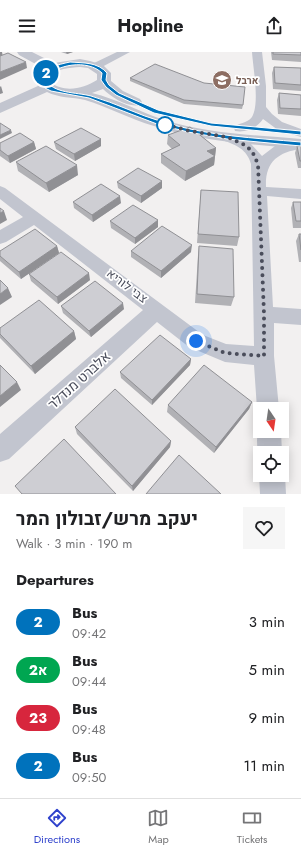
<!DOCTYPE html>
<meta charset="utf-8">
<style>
:root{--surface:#fff;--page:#f6f6f6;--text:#202124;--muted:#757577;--line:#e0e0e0;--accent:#2f42cc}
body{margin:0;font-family:Jost,Heebo,sans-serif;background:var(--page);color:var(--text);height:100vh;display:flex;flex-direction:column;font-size:15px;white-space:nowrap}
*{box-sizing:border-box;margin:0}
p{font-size:13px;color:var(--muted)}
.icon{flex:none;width:22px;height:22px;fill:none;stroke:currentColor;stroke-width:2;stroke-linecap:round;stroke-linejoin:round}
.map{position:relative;height:442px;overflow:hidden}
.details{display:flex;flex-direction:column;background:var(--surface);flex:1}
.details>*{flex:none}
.badge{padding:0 8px;border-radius:13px;font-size:14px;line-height:26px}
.needle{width:26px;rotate:167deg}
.controls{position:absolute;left:253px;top:350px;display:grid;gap:8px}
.controls a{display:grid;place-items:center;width:36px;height:36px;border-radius:0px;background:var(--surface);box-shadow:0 2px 10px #0003;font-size:20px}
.you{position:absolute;width:20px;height:20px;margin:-10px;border:3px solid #fff;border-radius:50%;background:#1a73e8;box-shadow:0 0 0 6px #1a73e833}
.map>.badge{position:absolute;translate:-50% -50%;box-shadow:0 0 0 2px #fff}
h2{padding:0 16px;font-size:15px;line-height:36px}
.round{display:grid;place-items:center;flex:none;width:42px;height:42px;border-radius:0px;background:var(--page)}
.head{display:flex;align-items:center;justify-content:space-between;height:68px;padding:0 16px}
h1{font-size:19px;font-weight:700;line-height:30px}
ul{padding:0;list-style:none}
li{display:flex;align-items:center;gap:12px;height:48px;padding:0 16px}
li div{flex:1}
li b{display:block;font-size:15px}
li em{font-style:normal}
li .badge{min-width:44px;font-weight:700;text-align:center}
header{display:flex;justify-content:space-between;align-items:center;height:52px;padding:0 16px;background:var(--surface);font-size:18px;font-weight:700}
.tabs{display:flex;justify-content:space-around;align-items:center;height:56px;border-top:1px solid var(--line);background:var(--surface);font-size:11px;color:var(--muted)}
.tabs a{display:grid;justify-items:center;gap:2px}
.tabs .current{color:var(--accent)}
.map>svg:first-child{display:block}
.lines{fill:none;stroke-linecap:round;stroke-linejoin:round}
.minor{fill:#c2c5cf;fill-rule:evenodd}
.tertiary{fill:#c2c5cf;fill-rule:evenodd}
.wall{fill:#b1b1b5}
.shaded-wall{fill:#909094}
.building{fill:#ceced3;stroke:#909094}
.line{fill:#0072bc;stroke:#fff}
.walk{stroke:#4a4d5b;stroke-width:4;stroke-dasharray:0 7.2}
.stop-dot{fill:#fff;stroke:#0072bc;stroke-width:2}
.labels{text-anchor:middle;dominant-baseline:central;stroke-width:3.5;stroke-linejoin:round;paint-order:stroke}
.far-education-label{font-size:10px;font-weight:bold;fill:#785e54;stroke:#fff;text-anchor:start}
.street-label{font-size:12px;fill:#4a4d5b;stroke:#fff}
.near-street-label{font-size:14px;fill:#4a4d5b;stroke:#fff}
</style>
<header><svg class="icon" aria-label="menu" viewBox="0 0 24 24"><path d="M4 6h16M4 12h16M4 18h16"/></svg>Hopline<svg class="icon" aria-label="share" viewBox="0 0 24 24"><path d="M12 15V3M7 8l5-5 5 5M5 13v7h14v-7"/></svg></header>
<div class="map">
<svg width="301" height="442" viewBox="0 0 301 442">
<rect width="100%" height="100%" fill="#f2f0f0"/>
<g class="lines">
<path class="minor" d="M117 0H130L100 16H92L91 14 92 12Z
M252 0H262L266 34V55L272 62 282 70 301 77V85L278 78 263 67C257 76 246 81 235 79L234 76C238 70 247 72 252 65 260 51 253 16 252 0Z
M227 81 251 92 262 104 275 94 301 89V97C278 100 265 110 266 135L301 137V147L267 144 273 255 301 257V273L274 271V304L279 357H260V365L257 357 254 313 225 310 189 295 157 270 9 407 0 410V382L143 258 34 173 6 190 0 192V178L23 165 0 147V134L5 136 203 283 226 292 254 294 251 112C247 97 236 93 222 88L220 85 222 82Z
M260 372V379H281L282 401H260V406C256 396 256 382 260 372Z
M282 417 285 423 286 442H260L259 423 260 422V423H282Z"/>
<path class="tertiary" d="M17 0H32L54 11 80 7 90 9 103 13 111 21V29L123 39 140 47 142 50 140 53C128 56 111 45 103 37L92 41C117 47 140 60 164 68 208 82 256 83 301 87V97C252 92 201 90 154 74 130 67 108 55 85 48 72 45 59 46 47 40L0 61V51L38 34C34 27 38 20 43 16L19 3ZM80 15 88 16 97 22V28C83 37 64 41 50 30V25C56 16 70 16 80 15Z"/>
</g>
<path class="wall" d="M61 0H73L67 2Z
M271 0H301V10L272 8Z
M274 15 301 16V39L273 37 272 21Z
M130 26 243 53 242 57 184 52 130 29Z
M279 41 301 43V64L278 62 277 48Z
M168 83 216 96 214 113 185 129 161 111V102L172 97 167 92Z
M101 87V94L75 109 56 97 54 90Z
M34 90 36 97 10 111 0 104V91Z
M297 94H301V116H298L295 101Z
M16 110 78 123 49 140 18 119Z
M162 129V136L141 151 118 136 117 130Z
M201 138 239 185 237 194 197 191Z
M73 150 121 151 93 170 74 156Z
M293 150H301V176H293L291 156Z
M158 168V175L135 192 111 176 110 169Z
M299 182H301V210H299L296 189Z
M57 194 59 201 21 227 0 209V199Z
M199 194 234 245 231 254 195 251 198 203Z
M131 199 191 200 161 226 131 205Z
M29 222 90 228 58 252 31 229Z
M61 254 124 257 91 285 63 261Z
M0 276 74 279 76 287 35 322 1 287 0 286Z
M191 307 190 313 152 353 121 326 120 320Z
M252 350 249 357 214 401 167 360 168 353Z
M75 375 171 389 170 395 133 439 77 382Z"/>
<path class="shaded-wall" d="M0 0H2L3 5 0 6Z
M66 0H73L67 2Z
M26 10 27 16 0 28V20Z
M1 34 3 41 0 42V35Z
M11 78 12 81 0 87V83Z
M101 87V94L75 109 74 102Z
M34 90 36 97 10 111 8 104Z
M216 96 214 113 185 129 186 119 207 99Z
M77 113 78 123 49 140 46 131Z
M162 129V136L141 151V144Z
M120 144 121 151 93 170 92 163Z
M4 159 7 168 0 172V161Z
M158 168V175L135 192V186Z
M192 193 191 200 161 226V219Z
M57 194 59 201 21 227 19 220Z
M89 221 90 228 58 252 57 245Z
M8 236 12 245 0 253V242Z
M123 251 124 257 91 285 89 279Z
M74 279 76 287 35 322 31 314Z
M191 307 190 313 152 353V348Z
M17 330 21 338 0 355V344Z
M252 350 249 357 214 401 216 395Z
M171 389 170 395 133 439 132 434Z"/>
<path class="building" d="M273 0H301V3L273 2Z
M8 1 26 10 0 20V4Z
M155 12 204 31 245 35 243 53 184 48 130 26Z
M274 15 301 16V33L275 31Z
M279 41 301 43V57L280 56Z
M0 71 11 78 0 83Z
M190 75 216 96 207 99 215 104 186 119 161 102 180 93 168 83Z
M81 76 101 87 74 102 54 90Z
M20 81 34 90 8 104 0 98V91Z
M46 94 77 113 46 131 16 110Z
M297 94H301V109H300Z
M138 116 162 129 141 144 117 130Z
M101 132 120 144 92 163 73 150Z
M201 138 238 140 239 185 198 182Z
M293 150H301V169H296Z
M133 153 158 168 135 186 110 169Z
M0 156 4 159 0 161Z
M162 174 192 193 161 219 131 199Z
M35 177 57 194 19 220 0 204V199Z
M299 182H301V198Z
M199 194 233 197 234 245 197 242Z
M61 200 89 221 57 245 29 222Z
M0 228 8 236 0 242Z
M95 229 123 251 89 279 61 254Z
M39 248 74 279 31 314 0 282V276Z
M160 283 191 307 152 348 120 320Z
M0 313 17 330 0 344Z
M204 313 252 350 216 395 168 353Z
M115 337 171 389 132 434 75 375Z
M64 387 116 442H22L15 434Z
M179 403 221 442H146Z"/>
<path class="line" d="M70 10C83 11 98 10 107 21L106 28 109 33 119 41 158 58 211 71 301 79V83L211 74 154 61 116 43 106 35 101 28 102 21C88 7 55 12 45 27 53 42 76 40 91 44 116 51 138 63 163 70 208 84 254 86 301 90V94L227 87 188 80 157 72 89 46 51 39 45 36 40 27C48 15 56 13 70 10Z"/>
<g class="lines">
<path class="walk" d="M165 73 159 71 190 79 227 85 243 92 252 99 258 112 264 262V304L225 301 196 289"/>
</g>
<defs>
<g id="school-disc" transform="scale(1)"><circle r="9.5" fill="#8d6e63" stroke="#fff"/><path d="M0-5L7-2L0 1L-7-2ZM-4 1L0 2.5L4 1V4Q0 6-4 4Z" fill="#fff"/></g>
</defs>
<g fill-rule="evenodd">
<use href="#school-disc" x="222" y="28"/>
</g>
<circle class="stop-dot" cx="165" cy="73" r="8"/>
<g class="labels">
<g class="far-education-label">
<text x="236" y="28">ארבל</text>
</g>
<g class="street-label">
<text transform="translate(127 234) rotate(37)">צבי לוריא</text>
</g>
<g class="near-street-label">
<text transform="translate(79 328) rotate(-42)">אלברט מנדלר</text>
</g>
</g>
</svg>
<div class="controls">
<a><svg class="needle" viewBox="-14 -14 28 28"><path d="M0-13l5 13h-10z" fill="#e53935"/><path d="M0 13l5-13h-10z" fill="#757577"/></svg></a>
<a><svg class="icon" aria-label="locate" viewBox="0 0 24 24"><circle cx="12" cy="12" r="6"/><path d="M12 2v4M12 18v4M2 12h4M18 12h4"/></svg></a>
</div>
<div class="you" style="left:196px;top:289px"></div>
<b class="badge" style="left:46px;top:21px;background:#0072bc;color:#fff">2</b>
</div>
<section class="details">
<div class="head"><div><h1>יעקב מרש/זבולון המר</h1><p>Walk · 3 min · 190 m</p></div><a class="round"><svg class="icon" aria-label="heart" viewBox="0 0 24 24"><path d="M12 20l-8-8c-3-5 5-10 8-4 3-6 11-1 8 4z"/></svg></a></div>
<h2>Departures</h2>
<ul>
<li><span class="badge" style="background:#0072bc;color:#fff">2</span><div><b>Bus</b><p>09:42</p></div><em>3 min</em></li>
<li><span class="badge" style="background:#00a651;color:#fff">2א</span><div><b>Bus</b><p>09:44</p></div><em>5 min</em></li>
<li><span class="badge" style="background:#d7263d;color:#fff">23</span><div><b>Bus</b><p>09:48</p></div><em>9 min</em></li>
<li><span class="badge" style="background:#0072bc;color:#fff">2</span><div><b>Bus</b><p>09:50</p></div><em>11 min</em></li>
</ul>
</section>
<nav class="tabs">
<a class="current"><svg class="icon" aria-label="directions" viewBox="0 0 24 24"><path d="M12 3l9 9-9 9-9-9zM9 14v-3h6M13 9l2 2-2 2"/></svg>Directions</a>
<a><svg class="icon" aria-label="map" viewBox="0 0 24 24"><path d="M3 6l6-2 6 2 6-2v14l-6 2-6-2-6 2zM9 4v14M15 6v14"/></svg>Map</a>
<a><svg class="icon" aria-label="tickets" viewBox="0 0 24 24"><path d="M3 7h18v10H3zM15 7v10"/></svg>Tickets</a>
</nav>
